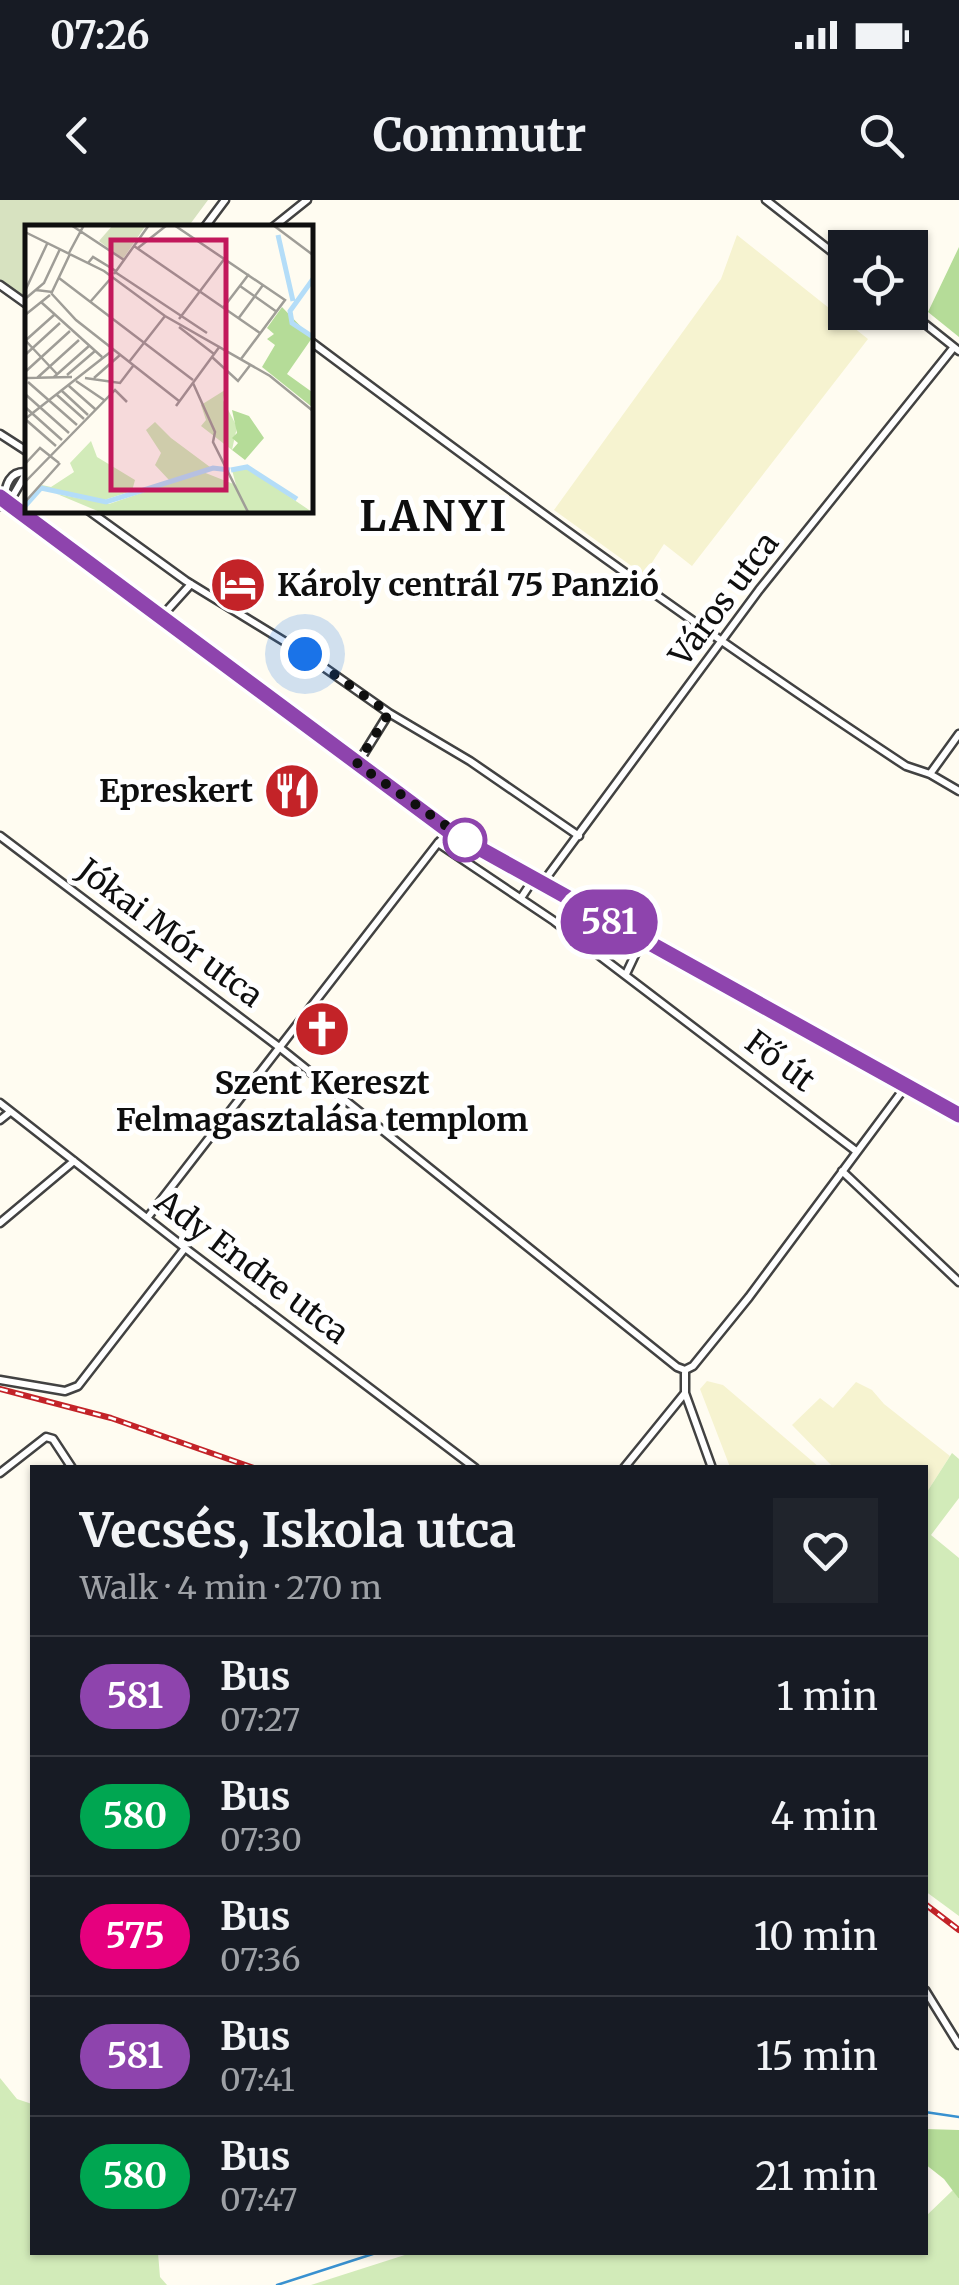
<!DOCTYPE html>
<meta charset="utf-8">
<style>
:root{--surface:#171b24;--page:#20242c;--text:#f1f3f6;--muted:#9ea1a6;--line:#363941}
body{margin:0;font-family:Merriweather,serif;background:var(--page);color:var(--text);height:100vh;display:flex;flex-direction:column;font-size:38px;white-space:nowrap}
*{box-sizing:border-box;margin:0}
p{font-size:32px;color:var(--muted)}
.icon{flex:none;width:55px;height:55px;fill:none;stroke:currentColor;stroke-width:2;stroke-linecap:round;stroke-linejoin:round}
.map{position:relative;flex:1;overflow:hidden}
.side{position:absolute;left:30px;top:1265px;width:898px;height:790px;display:flex;flex-direction:column;background:var(--surface);border-radius:0px;box-shadow:0 2px 8px #0004}
.side>*{flex:none}
.badge{padding:0 20px;border-radius:32px;font-size:35px;line-height:65px}
.fabs{position:absolute;left:828px;top:30px;display:grid;gap:20px}
.fabs a{display:grid;place-items:center;width:100px;height:100px;border-radius:0px;background:var(--surface);box-shadow:0 2px 8px #0004;font-size:50px}
.you{position:absolute;width:50px;height:50px;margin:-25px;border:8px solid #fff;border-radius:50%;background:#1a73e8;box-shadow:0 0 0 15px #1a73e833}
.map>.badge{position:absolute;translate:-50% -50%;box-shadow:0 0 0 5px #fff}
.round{display:grid;place-items:center;flex:none;width:105px;height:105px;border-radius:0px;background:var(--page)}
.summary{display:flex;align-items:center;justify-content:space-between;height:170px;padding:0 50px}
h1{font-size:48px;font-weight:700;line-height:75px}
ul{padding:0;list-style:none}
li{display:flex;align-items:center;gap:30px;height:120px;padding:0 50px;border-top:2px solid var(--line)}
li div{flex:1}
li b{display:block;font-size:38px}
li em{font-style:normal}
li .badge{min-width:110px;font-weight:700;text-align:center}
.status{display:flex;justify-content:space-between;align-items:center;height:70px;padding:0 50px;background:var(--surface);direction:ltr}
.status svg{height:28px;fill:currentColor}
header{display:flex;justify-content:space-between;align-items:center;height:130px;padding:0 50px;background:var(--surface);font-size:45px;font-weight:700}
.map>svg:first-child{display:block}
.farmland{fill:#f6f3d0}
.green{fill:#d2ebb9}
.forest{fill:#b5dc98}
.cemetery{fill:#d7e2c0}
.lines{fill:none;stroke-linecap:round;stroke-linejoin:round}
.stream{stroke:#3991d0;stroke-width:2.5}
.street-casing{stroke:#424242;stroke-width:11}
.primary-casing{stroke:#202020;stroke-width:15}
.street{stroke:#fff;stroke-width:6}
.primary{stroke:#fbd964;stroke-width:10}
.rail-casing{stroke:#c32328;stroke-width:6}
.rail{stroke:#fff;stroke-width:2.5;stroke-dasharray:8;stroke-linecap:butt}
.line-casing{stroke:#fff;stroke-width:22}
.line{stroke:#8e44ad;stroke-width:15}
.walk{stroke:#0f0f0f;stroke-width:10;stroke-dasharray:0 18}
.stop-dot{fill:#fff;stroke:#8e44ad;stroke-width:5}
.labels{text-anchor:middle;dominant-baseline:central;stroke-width:10;stroke-linejoin:round;paint-order:stroke}
.poi-label{font-size:32px;font-weight:bold;fill:#0f0f0f;stroke:#fff;text-anchor:start}
.street-label{font-size:32px;fill:#0f0f0f;stroke:#fff}
.district-label{font-size:42px;font-weight:bold;letter-spacing:2.5px;fill:#0f0f0f;stroke:#fff}
.inset-river{fill:none;stroke:#b4ddf8;stroke-width:5}
.inset-road{fill:none;stroke:#9f9d97;stroke-width:2.5}
.view{fill:#c2185b;fill-opacity:0.15;stroke:#c2185b;stroke-width:5}
.inset-edge{fill:none;stroke:#0f0f0f;stroke-width:5}
</style>
<div class="status"><b>07:26</b><svg viewBox="0 0 49 12"><path d="M0 12V9h3v3zM5 12V6h3v6zM10 12V3h3v9zM15 12V0h3v12zM26 1h20v11H26zM47 4h2v5h-2z"/></svg></div>
<header><svg class="icon" aria-label="back" viewBox="0 0 24 24"><path d="M15 5l-7 7 7 7"/></svg>Commutr<svg class="icon" aria-label="search" viewBox="0 0 24 24"><circle cx="10" cy="10" r="6"/><path d="M15 15l6 6"/></svg></header>
<div class="map">
<svg width="959" height="2085" viewBox="0 0 959 2085">
<rect width="100%" height="100%" fill="#fffcf1"/>
<path class="farmland" d="M737 35 868 139 692 366 664 344 644 375 554 310 721 79Z
M707 1181 723 1185 819 1267H730L700 1189Z
M856 1182 872 1190 884 1204 950 1256 925 1295V1268L833 1267 792 1225 820 1198 833 1208Z"/>
<path class="green" d="M952 1253 959 1259V1298L931 1335 959 1358V1716L925 1691V1295Z
M0 1878 17 1899 32 1904V2052L158 2053 160 2077 167 2085H0Z
M953 1990 959 1999V2085H311L411 2053 925 2052V2017Z"/>
<path class="forest" d="M959 47V137L928 112Z
M925 1929 959 1930V1999L944 1979 925 1964Z"/>
<path class="cemetery" d="M0 0H208L188 27 28 28 27 100 0 80Z"/>
<g class="lines">
<path class="stream" d="M925 1912 959 1917
M277 2085 379 2052"/>
<g class="street-casing">
<path id="street" d="M766 0 845 62
M204 28 225 0
M272 28 307 0
M0 85 28 105
M910 112 959 151
M310 141C505 287 702 432 906 566L930 574 959 591
M0 234 28 252
M5 299C5 285 10 271 26 272
M0 306 14 294 28 270
M88 310 186 381 305 454 389 513 470 561 579 636
M162 416 191 384
M358 563 389 513
M930 574 959 534
M0 636 279 847 677 1167 685 1170
M438 643 554 721 856 951
M541 685 759 390 954 147
M521 698 533 680
M626 774 642 740
M0 903 185 1048 475 1268
M0 920 10 912
M842 971 959 1082
M148 1017 438 643 450 631
M0 1023 74 961
M0 1180 65 1191 78 1186 185 1048
M685 1193 712 1268
M624 1268 685 1193V1170L693 1166 749 1097 906 886
M0 1273 46 1237 53 1239 72 1268
M925 1790 959 1845"/>
</g>
<g class="primary-casing">
<path id="primary" d="M0 297 450 631 959 915"/>
</g>
<use href="#street" class="street"/>
<use href="#primary" class="primary"/>
<g class="rail-casing">
<path id="rail" d="M0 1189 111 1218 254 1268
M925 1704 959 1730"/>
</g>
<use href="#rail" class="rail"/>
</g>
<g class="lines">
<g class="line-casing">
<path id="line" d="M0 297 450 632 959 915"/>
</g>
<use href="#line" class="line"/>
<path class="walk" d="M305 454 389 513 357 564 478 648 465 640"/>
</g>
<defs>
<g id="hotel-disc" transform="scale(2.875)"><circle r="9.5" fill="#c32328" stroke="#fff"/><path d="M-6-4.5h1.5V1H6V5H4.5V3h-9V5H-6ZM-4 0a1.8 1.8 0 1 1 3.6 0ZM.5 0V-2.5h3Q6-2.5 6 0Z" fill="#fff"/></g>
<g id="restaurant-disc" transform="scale(2.875)"><circle r="9.5" fill="#c32328" stroke="#fff"/><path d="M-5-6h1v4h1v-4h1v4h1v-4h1v5L-1.5 .5V6h-2V.5L-5-1ZM5-6V6H3V1.5H1.5Q1.5-4 5-6Z" fill="#fff"/></g>
<g id="church-disc" transform="scale(2.875)"><circle r="9.5" fill="#c32328" stroke="#fff"/><path d="M-1.2-6h2.4v3.5h3.3v2.4h-3.3V6h-2.4V-.1h-3.3v-2.4h3.3Z" fill="#fff"/></g>
</defs>
<g fill-rule="evenodd">
<use href="#hotel-disc" x="238" y="385"/>
<use href="#restaurant-disc" x="292" y="591"/>
<use href="#church-disc" x="322" y="829"/>
</g>
<circle class="stop-dot" cx="465" cy="640" r="20"/>
<g class="labels">
<g class="poi-label">
<text x="277" y="385">Károly centrál 75 Panzió</text>
<text x="253" y="591" text-anchor="end">Epreskert</text>
<text x="322" y="883" text-anchor="middle">Szent Kereszt<tspan x="322" dy="37">Felmagasztalása templom</tspan></text>
</g>
<g class="street-label">
<text transform="translate(724 399) rotate(-53)">Város utca</text>
<text transform="translate(170 733) rotate(37)">Jókai Mór utca</text>
<text transform="translate(780 861) rotate(37)">Fő út</text>
<text transform="translate(252 1067) rotate(37)">Ady Endre utca</text>
</g>
<g class="district-label">
<text x="434" y="316">LANYI</text>
</g>
</g>
<g transform="translate(25 25)">
<rect width="288" height="288" fill="#fffcf1"/>
<path d="M200 165 198 175 212 202 207 225 176 201 181 195 176 180ZM130 197 146 213 185 242 144 255 130 240 136 228 121 205ZM66 216 72 232 110 255 107 266 79 275 18 263 0 283 17 260 26 262 49 247 45 238ZM221 242 287 287H75L32 269 84 279 178 247 211 260 207 245Z" fill="#d2ebb9"/>
<path d="M257 82 287 113 262 149 287 167V182L237 142 250 120 242 114 249 109 242 103ZM207 185 224 191 239 213 220 235 207 225 213 218 207 213 212 208Z" fill="#b5dc98"/>
<path d="M88 0H121L98 34 74 16Z" fill="#d7e2c0"/>
<path class="inset-river" d="M253 10 268 76M288 54 265 86 267 98 288 112M206 245 222 242 272 274M0 281 16 263 81 277 188 243 205 245"/>
<path class="inset-road" d="M46 0 99 35M149 0 260 75 216 134M248 0 288 30M0 7 79 46 140 91 245 151 288 186M109 21 235 108M113 23 142 0M44 28 59 0M63 38 68 32 91 46M90 47 182 108M89 49 124 0M34 53 168 155M215 61 252 87M11 65 27 67 45 29M0 66 22 19M26 68 51 95 154 176M0 74 19 58 35 24M66 76 87 52M16 77 77 132M198 83 224 49M0 90 25 70M154 94 200 33M213 94 238 60M154 102 189 129M0 115 32 149M1 115 29 90M0 130 35 98M187 132 213 156 226 139M104 137 140 91M0 147 45 106M42 150 70 126M29 152 64 121M0 153 47 152M12 153 54 115M60 153 95 158 108 141M69 153 95 130M51 156 79 175M3 157 52 200M168 158 190 207 188 217 223 287M44 161 70 184M37 166 63 190M0 169 44 208M32 170 59 194M151 181 195 121M0 182 37 215M0 194 88 125M0 194 31 221M0 239 15 223 34 238M0 257 90 165 102 177M0 277 35 238"/>
<path class="view" d="M86 15H201V265H86Z"/>
<rect width="288" height="288" class="inset-edge"/>
</g>
</svg>
<div class="fabs">
<a><svg class="icon" aria-label="locate" viewBox="0 0 24 24"><circle cx="12" cy="12" r="6"/><path d="M12 2v4M12 18v4M2 12h4M18 12h4"/></svg></a>
</div>
<div class="you" style="left:305px;top:454px"></div>
<b class="badge" style="left:609px;top:722px;background:#8e44ad;color:#fff">581</b>
<section class="side">
<div class="summary"><div><h1>Vecsés, Iskola utca</h1><p>Walk · 4 min · 270 m</p></div><a class="round"><svg class="icon" aria-label="heart" viewBox="0 0 24 24"><path d="M12 20l-8-8c-3-5 5-10 8-4 3-6 11-1 8 4z"/></svg></a></div>
<ul>
<li><span class="badge" style="background:#8e44ad;color:#fff">581</span><div><b>Bus</b><p>07:27</p></div><em>1 min</em></li>
<li><span class="badge" style="background:#00a651;color:#fff">580</span><div><b>Bus</b><p>07:30</p></div><em>4 min</em></li>
<li><span class="badge" style="background:#e6007e;color:#fff">575</span><div><b>Bus</b><p>07:36</p></div><em>10 min</em></li>
<li><span class="badge" style="background:#8e44ad;color:#fff">581</span><div><b>Bus</b><p>07:41</p></div><em>15 min</em></li>
<li><span class="badge" style="background:#00a651;color:#fff">580</span><div><b>Bus</b><p>07:47</p></div><em>21 min</em></li>
</ul>
</section>
</div>
